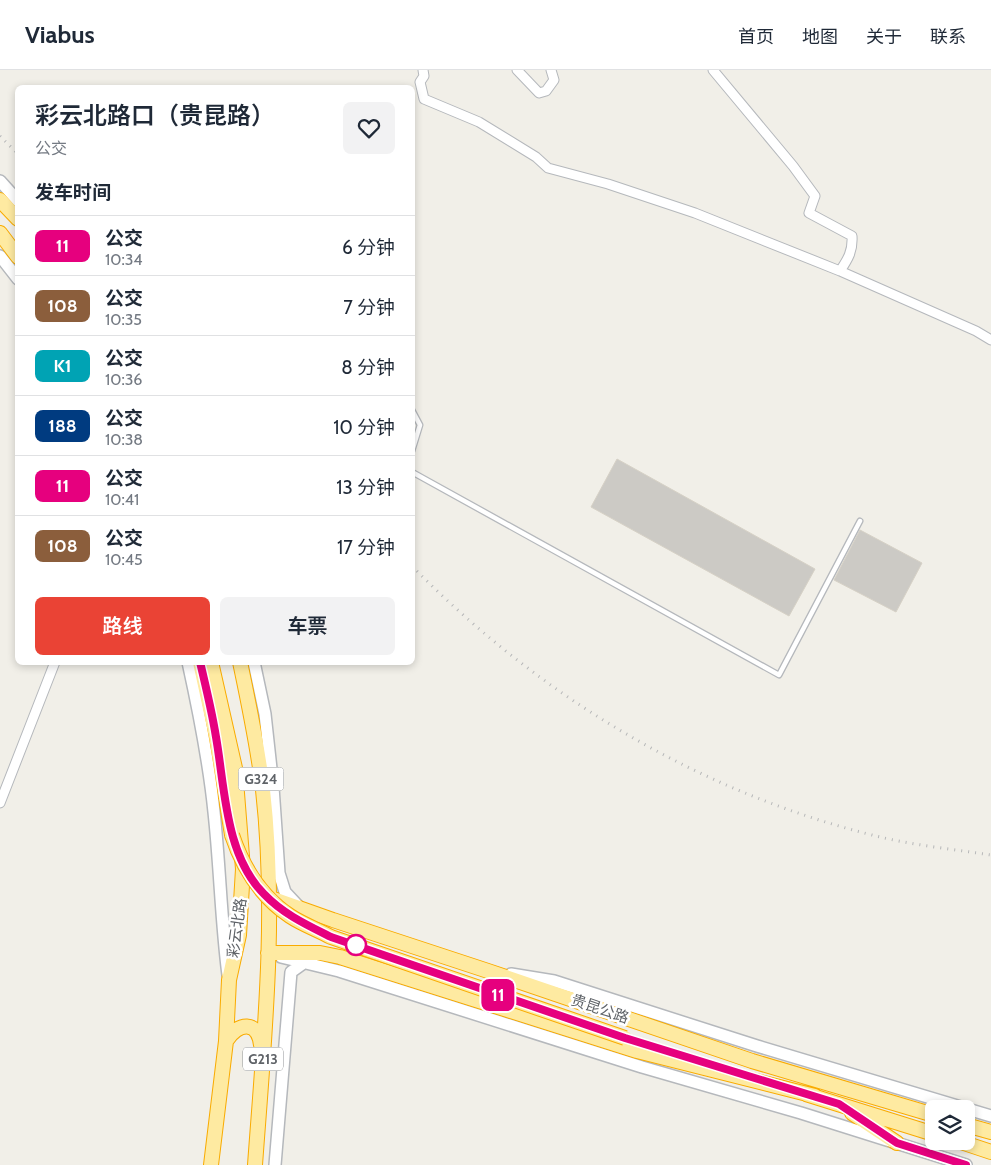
<!DOCTYPE html>
<html lang="zh">
<meta charset="utf-8">
<style>
:root{--surface:#fff;--page:#f2f2f3;--text:#1f2937;--muted:#747a83;--line:#e0e1e3;--accent:#ea4335}
body{margin:0;font-family:Cabin,"Noto Sans SC",sans-serif;background:var(--page);color:var(--text);height:100vh;display:flex;flex-direction:column;font-size:19px;white-space:nowrap}
*{box-sizing:border-box;margin:0}
p{font-size:16px;color:var(--muted)}
.icon{flex:none;width:28px;height:28px;fill:none;stroke:currentColor;stroke-width:2;stroke-linecap:round;stroke-linejoin:round}
.map{position:relative;flex:1;overflow:hidden}
.panel{position:absolute;left:15px;top:15px;width:400px;height:580px;display:flex;flex-direction:column;background:var(--surface);border-radius:8px;box-shadow:0 2px 8px #0003}
.panel>*{flex:none}
.badge{padding:0 10px;border-radius:8px;font-size:18px;line-height:32px}
.fabs{position:absolute;left:925px;top:1030px;display:grid;gap:10px}
.fabs a{display:grid;place-items:center;width:50px;height:50px;border-radius:8px;background:var(--surface);box-shadow:0 2px 8px #0003;font-size:25px}
.map>.badge{position:absolute;translate:-50% -50%;box-shadow:0 0 0 2px #fff}
h2{padding:0 20px;font-size:19px;line-height:45px}
.round{display:grid;place-items:center;flex:none;width:52px;height:52px;border-radius:8px;background:var(--page)}
.head{display:flex;align-items:center;justify-content:space-between;height:85px;padding:0 20px}
h1{font-size:24px;font-weight:600;line-height:38px}
.cta{display:flex;gap:10px;margin-top:auto;padding:10px 20px}
.cta a{flex:1;height:58px;border-radius:8px;background:var(--accent);color:#fff;font-size:20px;font-weight:600;line-height:58px;text-align:center}
.cta a+a{background:var(--page);color:var(--text)}
ul{padding:0;list-style:none}
li{display:flex;align-items:center;gap:15px;height:60px;padding:0 20px;border-top:1px solid var(--line)}
li div{flex:1}
li b{display:block;font-size:19px}
li em{font-style:normal}
li .badge{min-width:55px;font-weight:700;text-align:center}
header{display:flex;align-items:center;gap:30px;box-sizing:border-box;height:70px;padding:0 25px;background:var(--surface);border-bottom:1px solid var(--line)}
header strong{font-size:24px}
nav{display:flex;gap:28px;margin-inline-start:auto;font-size:18px}
.map>svg:first-child{display:block}
.building{fill:#cccac5;stroke:#d6d1c6}
.lines{fill:none;stroke-linecap:round;stroke-linejoin:round}
.service-casing{stroke:#b5b8bc;stroke-width:7}
.minor-casing{stroke:#b5b8bc;stroke-width:11}
.tertiary-casing{stroke:#b5b8bc;stroke-width:14}
.trunk-casing{stroke:#f9ab00;stroke-width:16}
.service{stroke:#fff;stroke-width:4.5}
.minor{stroke:#fff;stroke-width:9}
.tertiary{stroke:#fff;stroke-width:11}
.trunk{stroke:#feeaa1;stroke-width:14}
.rail{stroke:#b6b7b8;stroke-width:3;stroke-dasharray:1 6;stroke-linecap:butt}
.trunk-bridge-casing{stroke:#f9ab00;stroke-width:16;stroke-linecap:butt}
.trunk-bridge{stroke:#feeaa1;stroke-width:14}
.line-casing{stroke:#fff;stroke-width:11}
.line{stroke:#e6007e;stroke-width:8}
.stop-dot{fill:#fff;stroke:#e6007e;stroke-width:2.5}
.labels{text-anchor:middle;dominant-baseline:central;stroke-width:5;stroke-linejoin:round;paint-order:stroke}
.shield{fill:#fff;stroke:#8f9295;stroke-width:1}
.shield-label{font-size:14px;font-weight:bold;fill:#5f6368}
.street-label{font-size:15px;fill:#5f6368;stroke:#fff}
</style>
<header>
<strong>Viabus</strong>
<nav><a>首页</a><a>地图</a><a>关于</a><a>联系</a></nav>
</header>
<div class="map">
<svg width="991" height="1095" viewBox="0 0 991 1095">
<rect width="100%" height="100%" fill="#f1efe8"/>
<path class="building" d="M617 389 815 499 789 546 591 437Z
M860 460 922 493 896 542 834 510Z"/>
<g class="lines">
<g class="service-casing">
<path id="service" d="M412 340 420 355 412 381
M412 402 779 605 860 451"/>
</g>
<g class="minor-casing">
<path id="minor" d="M423 0 424 6 420 12 424 29 479 52 536 87 548 98 608 114 695 143 840 201 976 261 991 270
M517 0 539 23 546 21 554 10 551 0
M713 0 793 96 815 126 809 143 852 166C853 181 848 189 840 201
M0 733 55 592"/>
</g>
<g class="tertiary-casing">
<path id="tertiary" d="M0 111 18 131
M0 186 18 209
M188 592C199 642 209 692 214 742 220 797 221 851 228 905
M254 592 265 644 273 717 279 803 285 822 300 838
M281 887 339 901 642 997 801 1043 966 1095
M511 904 554 911 757 976 991 1046
M275 1095 291 902 305 892"/>
</g>
<g class="trunk-casing">
<path id="trunk" d="M0 130 18 149
M0 163 18 187
M200 592 216 666 232 765
M211 592 235 698 243 799 239 865 229 910 226 971 211 1095
M240 592C249 635 258 677 263 720 277 844 264 971 255 1095
M268 827 333 850 488 901 752 991 934 1045
M268 883H320L340 887 637 981 815 1026
M226 971C238 952 258 950 261 975
M806 1024 934 1064
M852 1043 897 1073
M966 1055 991 1062
M958 1071 991 1082"/>
</g>
<use href="#service" class="service"/>
<use href="#minor" class="minor"/>
<use href="#tertiary" class="tertiary"/>
<use href="#trunk" class="trunk"/>
<path class="rail" d="M0 66 18 84
M412 496C538 625 697 721 872 765 910 775 952 779 991 785"/>
<g class="trunk-bridge-casing">
<path id="trunk-bridge" d="M232 765C243 798 260 826 290 846 302 854 318 860 331 867L625 968"/>
</g>
<use href="#trunk-bridge" class="trunk-bridge"/>
</g>
<g class="lines">
<g class="line-casing">
<path id="line" d="M200 592C206 617 212 642 216 667 225 718 225 785 264 824 283 844 307 855 331 867L625 968 839 1034 897 1073 966 1095"/>
</g>
<use href="#line" class="line"/>
</g>
<circle class="stop-dot" cx="356" cy="875" r="10"/>
<g class="labels">
<g class="shield">
<rect x="238.5" y="697.5" width="45" height="23" rx="4"/>
<rect x="243" y="977.5" width="40" height="23" rx="4"/>
</g>
<g class="shield-label">
<text x="261" y="709">G324</text>
<text x="263" y="989">G213</text>
</g>
<g class="street-label">
<text transform="translate(237 858) rotate(-82)">彩云北路</text>
<text transform="translate(600 939) rotate(19)">贵昆公路</text>
</g>
</g>
</svg>
<div class="fabs">
<a><svg class="icon" aria-label="layers" viewBox="0 0 24 24"><path d="M12 4l9 5-9 5-9-5zM3 14l9 5 9-5"/></svg></a>
</div>
<b class="badge" style="left:498px;top:925px;background:#e6007e;color:#fff">11</b>
<section class="panel">
<div class="head"><div><h1>彩云北路口（贵昆路）</h1><p>公交</p></div><a class="round"><svg class="icon" aria-label="heart" viewBox="0 0 24 24"><path d="M12 20l-8-8c-3-5 5-10 8-4 3-6 11-1 8 4z"/></svg></a></div>
<h2>发车时间</h2>
<ul>
<li><span class="badge" style="background:#e6007e;color:#fff">11</span><div><b>公交</b><p>10:34</p></div><em>6 分钟</em></li>
<li><span class="badge" style="background:#8b5e3c;color:#fff">108</span><div><b>公交</b><p>10:35</p></div><em>7 分钟</em></li>
<li><span class="badge" style="background:#00a3b4;color:#fff">K1</span><div><b>公交</b><p>10:36</p></div><em>8 分钟</em></li>
<li><span class="badge" style="background:#003b80;color:#fff">188</span><div><b>公交</b><p>10:38</p></div><em>10 分钟</em></li>
<li><span class="badge" style="background:#e6007e;color:#fff">11</span><div><b>公交</b><p>10:41</p></div><em>13 分钟</em></li>
<li><span class="badge" style="background:#8b5e3c;color:#fff">108</span><div><b>公交</b><p>10:45</p></div><em>17 分钟</em></li>
</ul>
<div class="cta"><a>路线</a><a>车票</a></div>
</section>
</div>
